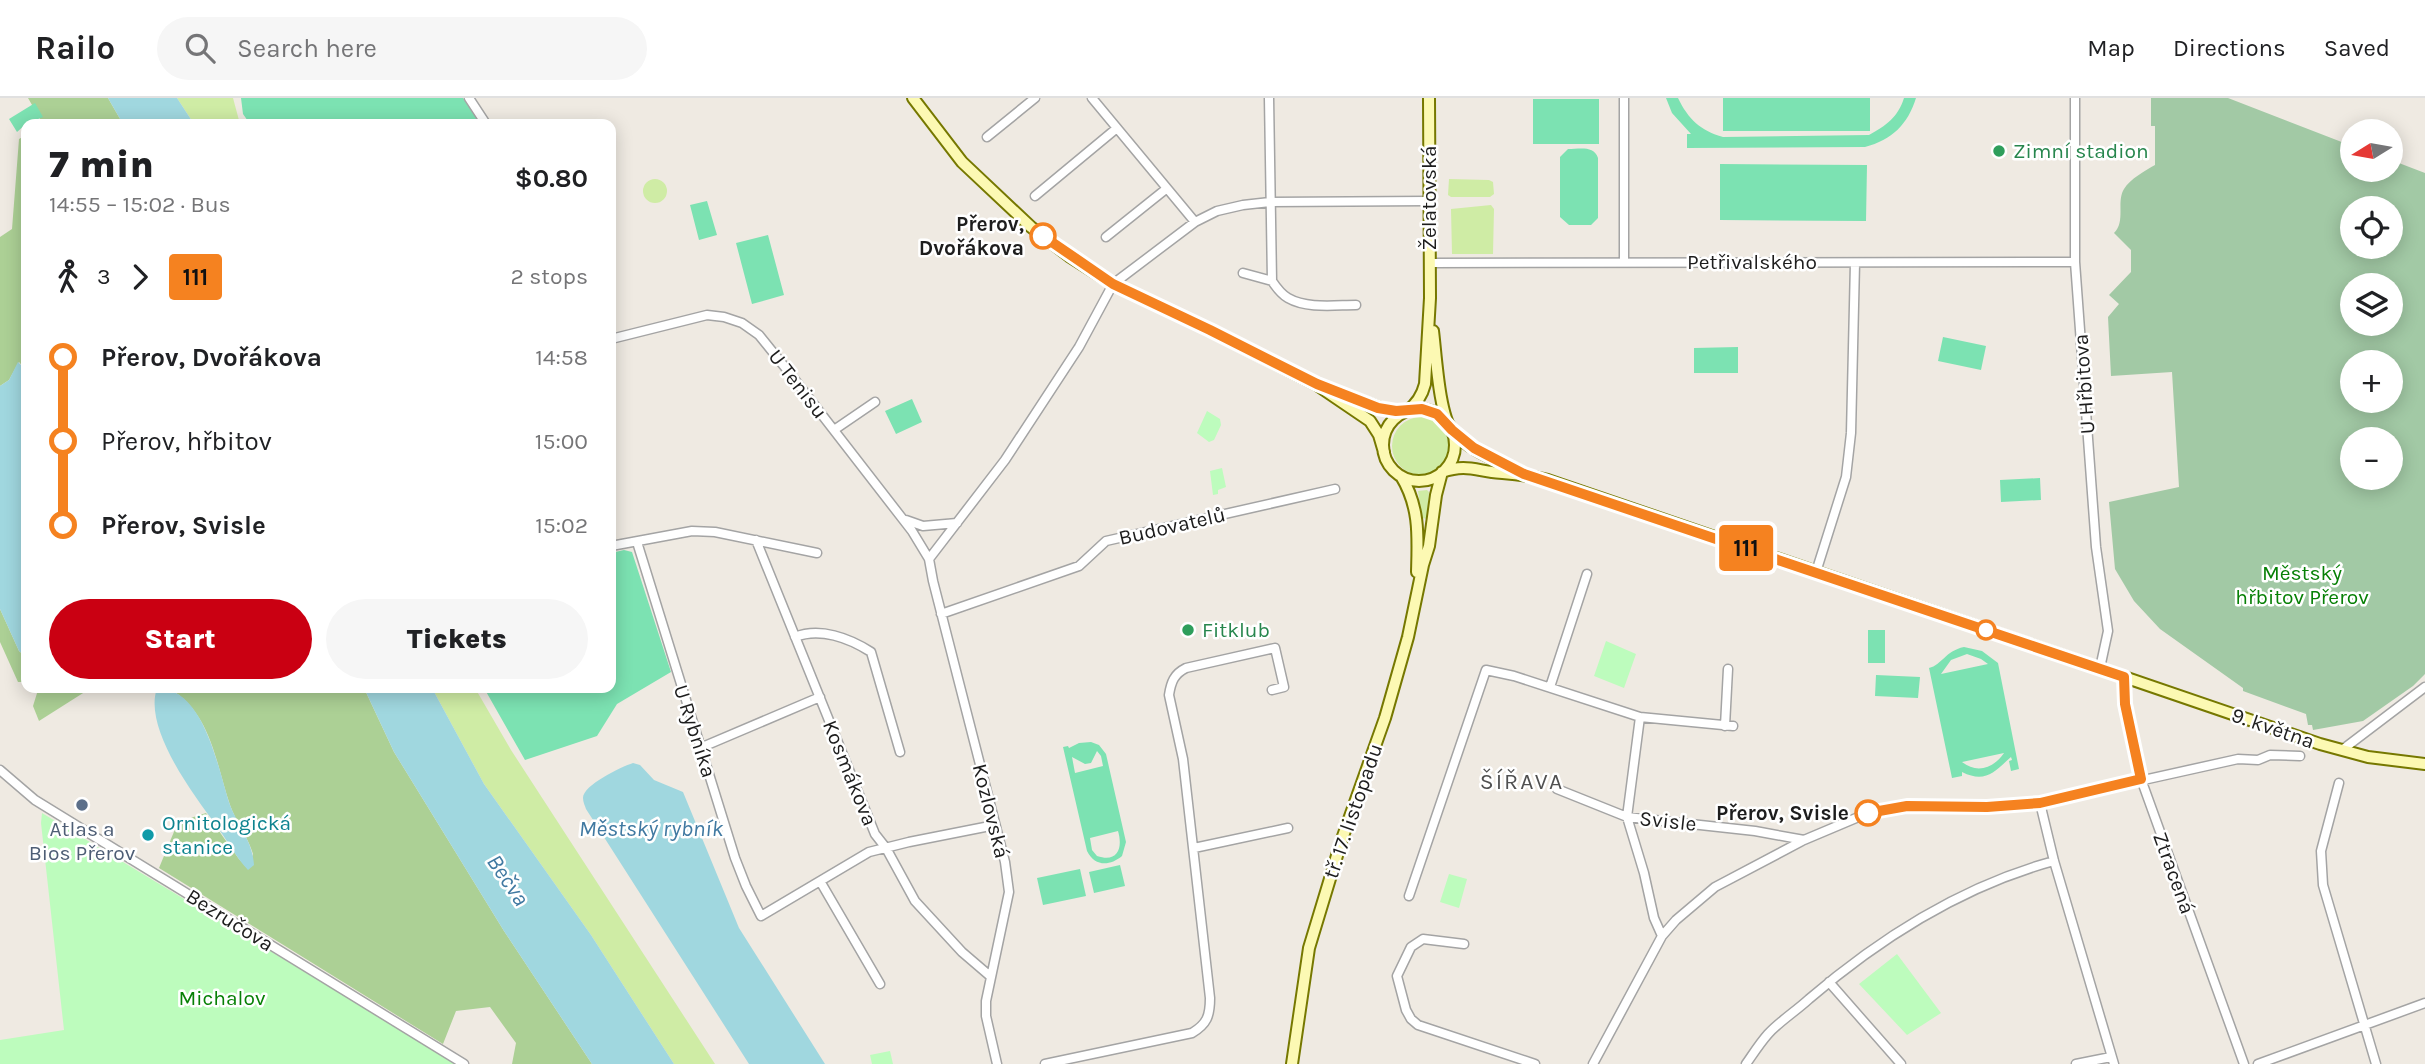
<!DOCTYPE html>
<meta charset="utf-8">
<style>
:root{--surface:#fff;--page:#f6f6f6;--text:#202124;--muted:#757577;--line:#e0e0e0;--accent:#ca0012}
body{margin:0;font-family:Karla,sans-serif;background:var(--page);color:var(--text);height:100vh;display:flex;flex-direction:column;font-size:26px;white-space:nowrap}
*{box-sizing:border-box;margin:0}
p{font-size:23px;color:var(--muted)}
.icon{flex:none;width:38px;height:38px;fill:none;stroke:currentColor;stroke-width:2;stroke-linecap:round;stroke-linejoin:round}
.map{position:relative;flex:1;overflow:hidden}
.drawer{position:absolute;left:21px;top:21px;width:595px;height:574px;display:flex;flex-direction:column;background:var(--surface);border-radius:14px;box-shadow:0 4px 18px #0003}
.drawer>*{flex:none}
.badge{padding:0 14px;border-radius:5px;font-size:24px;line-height:46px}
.needle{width:46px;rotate:259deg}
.tools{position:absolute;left:2340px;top:21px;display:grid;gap:14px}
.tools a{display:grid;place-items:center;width:63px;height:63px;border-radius:50%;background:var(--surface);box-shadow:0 4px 18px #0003;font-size:35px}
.map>.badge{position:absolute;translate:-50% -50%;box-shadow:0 0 0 4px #fff}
.legs{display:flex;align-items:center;gap:10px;height:77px;padding:0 28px;font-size:23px}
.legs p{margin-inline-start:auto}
.overview{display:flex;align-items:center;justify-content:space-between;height:119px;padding:0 28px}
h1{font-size:38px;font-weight:800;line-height:52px}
.primary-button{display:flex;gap:14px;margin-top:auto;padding:14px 28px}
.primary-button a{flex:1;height:80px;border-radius:42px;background:var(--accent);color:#fff;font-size:28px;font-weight:800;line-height:80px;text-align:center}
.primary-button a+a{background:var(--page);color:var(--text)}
ul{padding:0 28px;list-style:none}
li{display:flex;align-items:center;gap:24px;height:84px;font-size:26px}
li i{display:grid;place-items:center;width:10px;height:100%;margin:0 9px;background:currentColor}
li i::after{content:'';width:18px;height:18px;margin:-9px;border:5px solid;border-radius:50%;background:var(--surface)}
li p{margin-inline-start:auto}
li:first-child i{background:linear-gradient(#0000 50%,currentColor 0)}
li:last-child i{background:linear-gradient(currentColor 50%,#0000 0)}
header{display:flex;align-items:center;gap:42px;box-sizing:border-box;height:98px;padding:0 35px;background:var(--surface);border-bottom:2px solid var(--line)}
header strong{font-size:33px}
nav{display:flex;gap:38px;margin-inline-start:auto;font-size:24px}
.search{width:490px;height:63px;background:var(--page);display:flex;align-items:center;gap:18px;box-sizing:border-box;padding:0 24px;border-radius:38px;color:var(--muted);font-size:26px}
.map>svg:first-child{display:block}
.grass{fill:#cfeca5}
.forest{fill:#acd095}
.cemetery{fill:#a2c9a5;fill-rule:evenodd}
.park{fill:#bdfcbd}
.pitch{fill:#7ce2b2;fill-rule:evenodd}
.water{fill:#a0d7df}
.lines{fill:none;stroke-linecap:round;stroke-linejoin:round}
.minor-casing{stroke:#a4a4a4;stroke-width:11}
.secondary-casing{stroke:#767800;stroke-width:14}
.minor{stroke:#fff;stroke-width:8}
.secondary{stroke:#fcf9b3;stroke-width:10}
.line-1-casing{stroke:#fff;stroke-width:16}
.line-1{stroke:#f58220;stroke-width:10}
.leisure-dot{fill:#2e9e5b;stroke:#fff;stroke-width:2.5}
.stop-1-dot{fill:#fff;stroke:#f58220;stroke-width:3.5}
.service-dot{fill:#5c6f8a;stroke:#fff;stroke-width:2.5}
.culture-dot{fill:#0f9aa8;stroke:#fff;stroke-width:2.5}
.labels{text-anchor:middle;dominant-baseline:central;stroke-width:5;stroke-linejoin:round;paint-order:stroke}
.leisure-label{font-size:21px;fill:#27864d;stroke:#fff;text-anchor:start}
.street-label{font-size:21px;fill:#1d1d1d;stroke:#fff}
.stop-label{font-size:21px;font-weight:bold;fill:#1d1d1d;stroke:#fff;text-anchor:end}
.park-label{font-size:21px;fill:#078006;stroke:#fff}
.culture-label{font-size:21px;fill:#0d838f;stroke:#fff;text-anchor:start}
.service-label{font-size:21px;fill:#4e5e75;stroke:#fff}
.neighbourhood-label{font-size:23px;letter-spacing:2px;fill:#505050;stroke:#fff}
.water-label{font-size:23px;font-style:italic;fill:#4079a1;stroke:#fff}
</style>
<header>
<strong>Railo</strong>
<div class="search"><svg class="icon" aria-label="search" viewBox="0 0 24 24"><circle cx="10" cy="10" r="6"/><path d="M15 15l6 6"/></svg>Search here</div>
<nav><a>Map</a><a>Directions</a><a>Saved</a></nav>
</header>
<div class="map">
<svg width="2425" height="966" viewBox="0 0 2425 966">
<rect width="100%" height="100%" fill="#efeae2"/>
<path class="grass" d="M177 0H233L240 26H194Z
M1449 81 1489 82 1493 84 1494 96 1490 99H1451L1448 97Z
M643 93a12 12 0 1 1 24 0a12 12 0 1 1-24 0Z
M1491 107 1494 111 1493 156H1452L1451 111Z
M1392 348a29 29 0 1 1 58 0a29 29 0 1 1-58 0Z
M1427 392 1429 394 1427 421 1422 420 1418 393Z
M432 590H475L511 652 715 966H674L591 837 484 686Z"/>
<path class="forest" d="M28 0H108L123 26H43Z
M26 37V228L24 231 26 235V272L19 264 9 282 0 288V139L12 131 19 41Z
M0 511 19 553 26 559V584H18L0 544Z
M35 590H91L39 623 33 608 38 592Z
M168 590H364L394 654 504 833 592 966H512L516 945 490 909 456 913 443 946 159 770 178 724 206 715 239 761 248 771 253 756C248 739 236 724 230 707 216 666 211 613 168 590Z"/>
<path class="cemetery" d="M2151 0H2228L2352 48V72H2390L2391 62 2425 75V576L2413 588 2363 623 2313 632 2312 627H2308L2306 616 2243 593V590L2160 531 2134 503 2115 471 2109 404 2179 389 2172 274 2111 278 2108 219 2119 206 2109 197 2131 174V152L2114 135C2126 123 2116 104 2124 91 2130 81 2146 72 2155 67V28H2151ZM2352 110H2390V149H2352ZM2352 187H2390V226H2352ZM2352 264H2390V303H2352ZM2352 341H2390V380H2352Z"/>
<path class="park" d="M1207 313 1220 321 1221 327 1214 342 1209 344 1197 335Z
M1222 370 1226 389 1218 392V396L1213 397 1210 373Z
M1606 543 1636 556 1624 590 1594 578Z
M42 715 457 966H0V942L64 932 41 725Z
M1449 776 1467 781 1459 810 1440 804Z
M1897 856 1941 915 1907 937 1859 886Z
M890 953 893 966H872L870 957Z"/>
<path class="pitch" d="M241 0H463L480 26H250L243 16Z
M1666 0H1678C1688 21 1701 33 1723 39L1869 37C1886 28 1898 19 1904 0H1916C1908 26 1892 42 1865 49L1687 50V36H1691L1672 15Z
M1723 0H1870V33H1723Z
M1533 1H1599V46H1533Z
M35 5 43 19 26 26 17 34 9 21Z
M1568 51C1579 51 1594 47 1598 60V120L1591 127H1569L1560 119V59Z
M1720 66 1867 67 1866 123 1720 122Z
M707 103 717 137 699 142 690 107Z
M768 137 784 197 752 206 736 145Z
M1943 239 1986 248 1981 272 1938 263Z
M1738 249V275H1694V250Z
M912 301 922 324 896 336 885 313Z
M2040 380 2041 402 2001 404 2000 382Z
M624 452 632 454 671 574 617 606 597 638 525 662 484 590H611V455Z
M1868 532H1885V565H1868Z
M1964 549 1982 553 1998 565 2019 671 2011 673 2009 663 2012 662 2011 659C1995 673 1986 686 1962 674V678L1952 680 1929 570C1942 567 1945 553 1964 549ZM1967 556 1981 561 1988 566 1941 576 1951 562ZM2004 655C1994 670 1977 676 1962 664Z
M1876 577 1920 579 1918 600 1875 598Z
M1091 644 1099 647 1106 656 1126 744 1122 758C1110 768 1095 769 1087 753L1063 649 1068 648 1069 650 1079 645ZM1097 653 1101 658 1103 668 1075 675 1072 659 1085 666 1091 665ZM1118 733C1123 750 1118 765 1097 758L1092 752 1090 740Z
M1120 767 1125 788 1094 795 1089 774Z
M1080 771 1086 798 1043 807 1037 780Z"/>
<path class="water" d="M108 0H177L194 26H123Z
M18 264 26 272V559L19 553 0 511V288L9 282Z
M157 590C205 590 218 672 230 707 238 728 253 744 254 767L248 772C235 758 227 742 216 727 193 696 143 630 157 590Z
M364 590H432L484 686 591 837 674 966H592L504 833 394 654Z
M633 665 640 667 654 682 683 694 739 830 825 966H749L586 711C585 708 583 704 583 700 583 687 621 669 633 665Z"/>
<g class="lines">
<g class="minor-casing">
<path id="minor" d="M469 0 486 26
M1092 0 1195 124
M1269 0 1272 183C1276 189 1281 196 1288 200 1307 211 1335 207 1356 207
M2075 0V164L2096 449 2108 533 2100 570
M987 39 1035 0
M1035 98 1117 30
M1106 139 1166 91
M1624 164V0
M1429 165 2075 164
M1243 175 1272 183
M611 241 707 217 724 219 742 225 759 237 788 273 912 433 929 461 933 483 1005 764 1009 794 986 903V918L997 966
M834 332 875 304
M906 422 923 428 957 425
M756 442 875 736 886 750 915 803 962 854 990 878
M637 444 735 760 746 788 761 818 869 754 909 744 995 727
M611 448 692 433 715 434 817 455
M929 461 1005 362 1079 249 1113 186 1195 124 1217 113 1243 107 1270 104 1429 103
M1816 474 1846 379 1851 335 1855 165
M941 516 1079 468 1106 443 1335 391
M795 539C820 529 849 540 871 554L900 654
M2124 579 2126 612 2141 681 2244 966
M1550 589 1587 476
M1640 619 1627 719 1644 775 1654 820 1662 838
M1725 628 1728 571
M700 650 820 599
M2342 652 2425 589
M0 672 35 702 464 966
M2339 685 2321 753 2323 787 2376 966
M1557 691 1627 719 1755 733 1804 742
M2040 705 2054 763 2114 966
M1194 750 1288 730
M820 783 880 886
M1409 798 1486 572 1514 578 1640 619 1733 628
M1464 846 1423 841 1411 849 1397 878 1406 912 1411 921 1418 927 1535 966
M1829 884 1901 966
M1045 966 1192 935C1207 926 1210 918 1210 900L1183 661 1169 597C1171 584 1174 576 1186 570L1275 550 1284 589 1272 592
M1593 966 1662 838 1676 822 1715 789 1804 742 1868 715 1907 708 1987 709 2040 705 2238 661 2258 662 2270 657 2300 658
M1746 966C1753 956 1760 945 1768 936 1780 923 1796 913 1809 901 1880 840 1962 788 2054 763
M2076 966 2111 959
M2258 966 2425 905"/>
</g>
<g class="secondary-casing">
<path id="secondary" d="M913 0 962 64 1031 129 1069 158 1113 186 1210 232 1317 287 1370 323 1379 337 1384 354
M1433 233C1436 256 1439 318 1453 334 1470 353 1497 362 1519 373
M1333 292C1358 301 1380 314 1407 313 1417 306 1422 298 1425 286L1430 200 1429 0
M1383 347a36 36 0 1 1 72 0a36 36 0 1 1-72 0Z
M1401 378C1420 409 1418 438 1417 474
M1292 966 1309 850 1342 741 1385 620 1408 539 1423 467 1429 448 1436 397 1442 374C1463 367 1472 371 1492 374 1511 376 1529 377 1548 382L2320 646 2368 659 2425 666"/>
</g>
<use href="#minor" class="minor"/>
<use href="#secondary" class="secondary"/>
</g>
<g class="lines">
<g class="line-1-casing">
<path id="line-1" d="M1043 138 1113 186 1210 232 1317 286 1378 310 1396 313 1422 311 1437 316 1452 332 1474 350 1524 376 2124 579 2125 606 2141 681 2040 705 1987 709 1907 708 1868 715"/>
</g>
<use href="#line-1" class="line-1"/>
</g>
<g class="leisure-dot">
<circle cx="1999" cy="53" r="7"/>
<circle cx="1188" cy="532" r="7"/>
</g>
<g class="stop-1-dot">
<circle cx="1043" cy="138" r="12"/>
<circle cx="1986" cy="532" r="9"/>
<circle cx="1868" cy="715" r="12"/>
</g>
<circle class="service-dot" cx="82" cy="707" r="7"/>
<circle class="culture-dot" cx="148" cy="737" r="7"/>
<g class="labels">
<g class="leisure-label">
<text x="2013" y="53">Zimní stadion</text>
<text x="1202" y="532">Fitklub</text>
</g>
<g class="street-label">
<text transform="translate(1429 100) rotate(-90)">Želatovská</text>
<text x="1752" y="164">Petřivalského</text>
<text transform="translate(798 286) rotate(52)">U Tenisu</text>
<text transform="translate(2084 286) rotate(-94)">U Hřbitova</text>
<text transform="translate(1172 428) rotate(-13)">Budovatelů</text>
<text transform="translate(2273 630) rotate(19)">9. května</text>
<text transform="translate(695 633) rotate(72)">U Rybníka</text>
<text transform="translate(850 675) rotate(68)">Kosmákova</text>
<text transform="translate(991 713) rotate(76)">Kozlovská</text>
<text transform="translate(1353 713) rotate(-71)">tř. 17. listopadu</text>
<text transform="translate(1668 723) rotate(6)">Svisle</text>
<text transform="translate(2174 775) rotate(70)">Ztracená</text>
<text transform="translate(230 822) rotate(32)">Bezručova</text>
</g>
<g class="stop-label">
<text x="1024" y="126">Přerov,<tspan x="1024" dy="24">Dvořákova</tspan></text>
<text x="1849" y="715">Přerov, Svisle</text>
</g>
<g class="park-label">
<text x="2302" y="475">Městský<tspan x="2302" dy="24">hřbitov Přerov</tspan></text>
<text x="222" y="900">Michalov</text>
</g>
<g class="culture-label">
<text x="162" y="725">Ornitologická<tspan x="162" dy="24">stanice</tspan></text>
</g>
<g class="service-label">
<text x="82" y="731">Atlas a<tspan x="82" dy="24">Bios Přerov</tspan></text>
</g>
<g class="neighbourhood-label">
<text x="1522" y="683">ŠÍŘAVA</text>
</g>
<g class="water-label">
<text x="651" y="730">Městský rybník</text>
<text transform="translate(508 782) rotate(56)">Bečva</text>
</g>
</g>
</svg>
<div class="tools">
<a><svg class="needle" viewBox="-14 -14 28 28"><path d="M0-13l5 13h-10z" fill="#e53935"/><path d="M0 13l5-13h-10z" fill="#757577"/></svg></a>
<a><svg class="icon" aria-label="locate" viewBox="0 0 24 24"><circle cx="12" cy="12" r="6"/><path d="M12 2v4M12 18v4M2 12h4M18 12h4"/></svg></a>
<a><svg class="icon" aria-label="layers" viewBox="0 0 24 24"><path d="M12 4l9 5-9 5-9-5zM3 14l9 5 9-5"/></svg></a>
<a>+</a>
<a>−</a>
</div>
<b class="badge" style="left:1746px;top:450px;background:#f58220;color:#111">111</b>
<section class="drawer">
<div class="overview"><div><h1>7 min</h1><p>14:55 – 15:02 · Bus</p></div><b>$0.80</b></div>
<div class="legs"><svg class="icon" aria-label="walk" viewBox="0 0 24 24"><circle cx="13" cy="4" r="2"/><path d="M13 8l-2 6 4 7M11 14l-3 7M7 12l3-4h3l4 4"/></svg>3<svg class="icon" aria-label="forward" viewBox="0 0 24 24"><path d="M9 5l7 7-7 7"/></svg><b class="badge" style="background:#f58220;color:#111">111</b><p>2 stops</p></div>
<ul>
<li><i style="color:#f58220"></i><b>Přerov, Dvořákova</b><p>14:58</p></li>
<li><i style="color:#f58220"></i><span>Přerov, hřbitov</span><p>15:00</p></li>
<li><i style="color:#f58220"></i><b>Přerov, Svisle</b><p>15:02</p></li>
</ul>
<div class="primary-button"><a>Start</a><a>Tickets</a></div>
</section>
</div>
